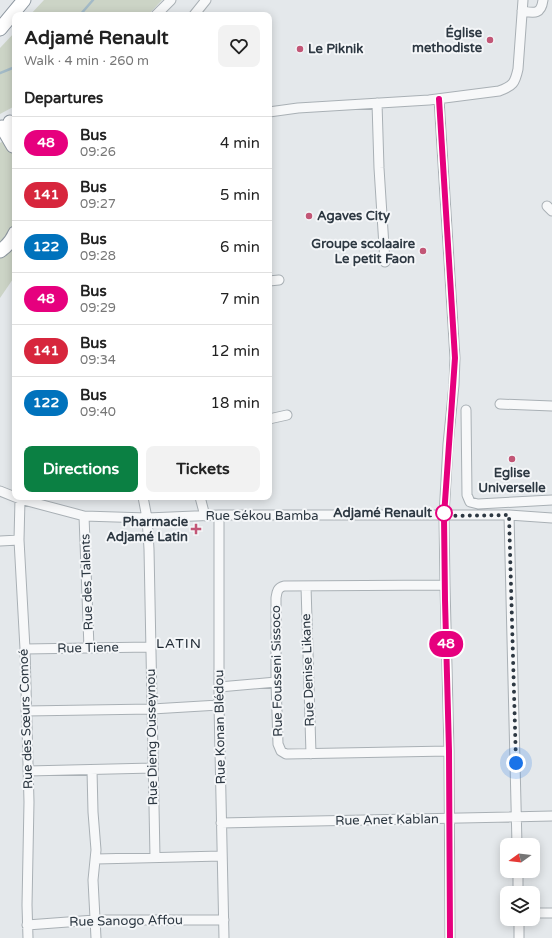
<!DOCTYPE html>
<meta charset="utf-8">
<style>
:root{--surface:#fff;--page:#f2f2f2;--text:#222;--muted:#767676;--line:#e0e0e0;--accent:#0b8043}
body{margin:0;font-family:"Varela Round",sans-serif;background:var(--page);color:var(--text);height:100vh;display:flex;flex-direction:column;font-size:15px;white-space:nowrap}
*{box-sizing:border-box;margin:0}
p{font-size:13px;color:var(--muted)}
.icon{flex:none;width:22px;height:22px;fill:none;stroke:currentColor;stroke-width:2;stroke-linecap:round;stroke-linejoin:round}
.map{position:relative;flex:1;overflow:hidden}
.drawer{position:absolute;left:12px;top:12px;width:260px;height:488px;display:flex;flex-direction:column;background:var(--surface);border-radius:8px;box-shadow:0 2px 10px #0003}
.drawer>*{flex:none}
.badge{padding:0 8px;border-radius:13px;font-size:14px;line-height:26px}
.needle{width:26px;rotate:255deg}
.buttons{position:absolute;left:500px;top:838px;display:grid;gap:8px}
.buttons a{display:grid;place-items:center;width:40px;height:40px;border-radius:8px;background:var(--surface);box-shadow:0 2px 10px #0003;font-size:20px}
.you{position:absolute;width:20px;height:20px;margin:-10px;border:3px solid #fff;border-radius:50%;background:#1a73e8;box-shadow:0 0 0 6px #1a73e833}
.map>.badge{position:absolute;translate:-50% -50%;box-shadow:0 0 0 2px #fff}
h2{padding:0 12px;font-size:15px;line-height:36px}
.round{display:grid;place-items:center;flex:none;width:42px;height:42px;border-radius:8px;background:var(--page)}
.summary{display:flex;align-items:center;justify-content:space-between;height:68px;padding:0 12px}
h1{font-size:19px;font-weight:700;line-height:30px}
.button{display:flex;gap:8px;margin-top:auto;padding:8px 12px}
.button a{flex:1;height:46px;border-radius:8px;background:var(--accent);color:#fff;font-size:16px;font-weight:700;line-height:46px;text-align:center}
.button a+a{background:var(--page);color:var(--text)}
ul{padding:0;list-style:none}
li{display:flex;align-items:center;gap:12px;height:52px;padding:0 12px;border-top:1px solid var(--line)}
li div{flex:1}
li b{display:block;font-size:15px}
li em{font-style:normal}
li .badge{min-width:44px;font-weight:700;text-align:center}
.map>svg:first-child{display:block}
.green{fill:#ccd4c6}
.lines{fill:none;stroke-linecap:round;stroke-linejoin:round}
.stream{stroke:#a3bac7;stroke-width:2.5}
.minor-casing{stroke:#a9b0b5;stroke-width:11}
.highway-casing{stroke:#8d97a0;stroke-width:15}
.minor{stroke:#f7f8f9;stroke-width:9}
.highway{stroke:#fff;stroke-width:13}
.line-casing{stroke:#fff;stroke-width:9}
.line{stroke:#e6007e;stroke-width:6}
.walk{stroke:#2d3842;stroke-width:4;stroke-dasharray:0 7.2}
.poi-dot{fill:#c25676;stroke:#f4f6f8;stroke-width:1.5}
.stop-dot{fill:#fff;stroke:#e6007e;stroke-width:2}
.labels{text-anchor:middle;dominant-baseline:central;stroke-width:4;stroke-linejoin:round;paint-order:stroke}
.poi-label{font-size:13px;font-weight:bold;fill:#2d3842;stroke:#f4f6f8;text-anchor:end}
.stop-label{font-size:13px;font-weight:bold;fill:#2d3842;stroke:#f4f6f8;text-anchor:end}
.street-label{font-size:13px;fill:#2d3842;stroke:#f4f6f8}
.neighbourhood-label{font-size:14px;letter-spacing:1px;fill:#1f2933;stroke:#f4f6f8}
</style>
<div class="map">
<svg width="552" height="938" viewBox="0 0 552 938">
<rect width="100%" height="100%" fill="#e4e8eb"/>
<path class="green" d="M44 0H162L148 15H30Z
M15 32V106L0 114V48Z
M15 133V276L0 298V143Z"/>
<g class="lines">
<path class="stream" d="M80 15 93 0
M0 73 15 67"/>
<g class="minor-casing">
<path id="minor" d="M522 11C534 13 541 15 543 0
M156 15 171 0
M194 15 206 0
M439 99 455 358 454 385 448 444 444 516 445 585 449 751 450 938
M377 103 379 168 385 262
M269 112 298 108 429 100 499 91C513 86 515 83 518 69L523 0
M547 206 552 211
M269 281 279 280
M500 404 552 406
M466 410 467 495 470 502 478 504 552 500
M269 419 287 415
M0 491 20 499 84 516 147 518 219 515H509L552 518
M143 497 147 518 149 549 155 857
M200 497 205 516
M20 499 19 540 25 649 29 802 27 905 28 938
M219 515V705L224 938
M509 515 517 845
M84 516 89 648
M0 541 19 540
M445 585 284 586C277 588 277 592 276 598V682L278 744 281 751 286 754 449 751
M306 586 311 754
M25 649 150 647
M219 687 276 682
M26 711 152 709 219 705
M92 770 93 812 96 850 93 880 96 938
M28 771 153 768
M221 823 552 816
M96 859 222 856
M518 871V893
M533 913H552
M519 919V938
M27 925 95 920H224"/>
</g>
<g class="highway-casing">
<path id="highway" d="M0 29 24 0
M10 122 15 132
M2 127 13 146
M0 251C6 247 12 240 15 233"/>
</g>
<use href="#minor" class="minor"/>
<use href="#highway" class="highway"/>
</g>
<g class="lines">
<g class="line-casing">
<path id="line" d="M439 99 455 358 444 516 445 600 449 751 450 938"/>
</g>
<use href="#line" class="line"/>
<path class="walk" d="M444 513V516L509 515 516 763"/>
</g>
<g class="poi-dot">
<circle cx="490" cy="40" r="4"/>
<circle cx="300" cy="49" r="4"/>
<circle cx="309" cy="216" r="4"/>
<circle cx="423" cy="251" r="4"/>
<circle cx="512" cy="459" r="4"/>
<path d="M194 523h4v4h4v4h-4v4h-4v-4h-4v-4h4z"/>
</g>
<circle class="stop-dot" cx="444" cy="513" r="8"/>
<g class="labels">
<g class="poi-label">
<text x="482" y="33">Église<tspan x="482" dy="15">methodiste</tspan></text>
<text x="308" y="49" text-anchor="start">Le Piknik</text>
<text x="317" y="216" text-anchor="start">Agaves City</text>
<text x="415" y="244">Groupe scolaaire<tspan x="415" dy="15">Le petit Faon</tspan></text>
<text x="512" y="473" text-anchor="middle">Eglise<tspan x="512" dy="15">Universelle</tspan></text>
<text x="188" y="522">Pharmacie<tspan x="188" dy="15">Adjamé Latin</tspan></text>
</g>
<g class="stop-label">
<text x="432" y="513">Adjamé Renault</text>
</g>
<g class="street-label">
<text x="262" y="516">Rue Sékou Bamba</text>
<text transform="translate(87 582) rotate(-92)">Rue des Talents</text>
<text transform="translate(88 648) rotate(-1)">Rue Tiene</text>
<text transform="translate(308 670) rotate(-92)">Rue Denise Likane</text>
<text transform="translate(277 671) rotate(-91)">Rue Fousseni Sissoco</text>
<text transform="translate(26 719) rotate(-92)">Rue des Sœurs Comoé</text>
<text transform="translate(220 727) rotate(-91)">Rue Konan Blédou</text>
<text transform="translate(152 737) rotate(-91)">Rue Dieng Ousseynou</text>
<text transform="translate(387 820) rotate(-1)">Rue Anet Kablan</text>
<text transform="translate(126 921) rotate(-1)">Rue Sanogo Affou</text>
</g>
<g class="neighbourhood-label">
<text x="179" y="643">LATIN</text>
</g>
</g>
</svg>
<div class="buttons">
<a><svg class="needle" viewBox="-14 -14 28 28"><path d="M0-13l5 13h-10z" fill="#e53935"/><path d="M0 13l5-13h-10z" fill="#767676"/></svg></a>
<a><svg class="icon" aria-label="layers" viewBox="0 0 24 24"><path d="M12 4l9 5-9 5-9-5zM3 14l9 5 9-5"/></svg></a>
</div>
<div class="you" style="left:516px;top:763px"></div>
<b class="badge" style="left:446px;top:644px;background:#e6007e;color:#fff">48</b>
<section class="drawer">
<div class="summary"><div><h1>Adjamé Renault</h1><p>Walk · 4 min · 260 m</p></div><a class="round"><svg class="icon" aria-label="heart" viewBox="0 0 24 24"><path d="M12 20l-8-8c-3-5 5-10 8-4 3-6 11-1 8 4z"/></svg></a></div>
<h2>Departures</h2>
<ul>
<li><span class="badge" style="background:#e6007e;color:#fff">48</span><div><b>Bus</b><p>09:26</p></div><em>4 min</em></li>
<li><span class="badge" style="background:#d7263d;color:#fff">141</span><div><b>Bus</b><p>09:27</p></div><em>5 min</em></li>
<li><span class="badge" style="background:#0072bc;color:#fff">122</span><div><b>Bus</b><p>09:28</p></div><em>6 min</em></li>
<li><span class="badge" style="background:#e6007e;color:#fff">48</span><div><b>Bus</b><p>09:29</p></div><em>7 min</em></li>
<li><span class="badge" style="background:#d7263d;color:#fff">141</span><div><b>Bus</b><p>09:34</p></div><em>12 min</em></li>
<li><span class="badge" style="background:#0072bc;color:#fff">122</span><div><b>Bus</b><p>09:40</p></div><em>18 min</em></li>
</ul>
<div class="button"><a>Directions</a><a>Tickets</a></div>
</section>
</div>
